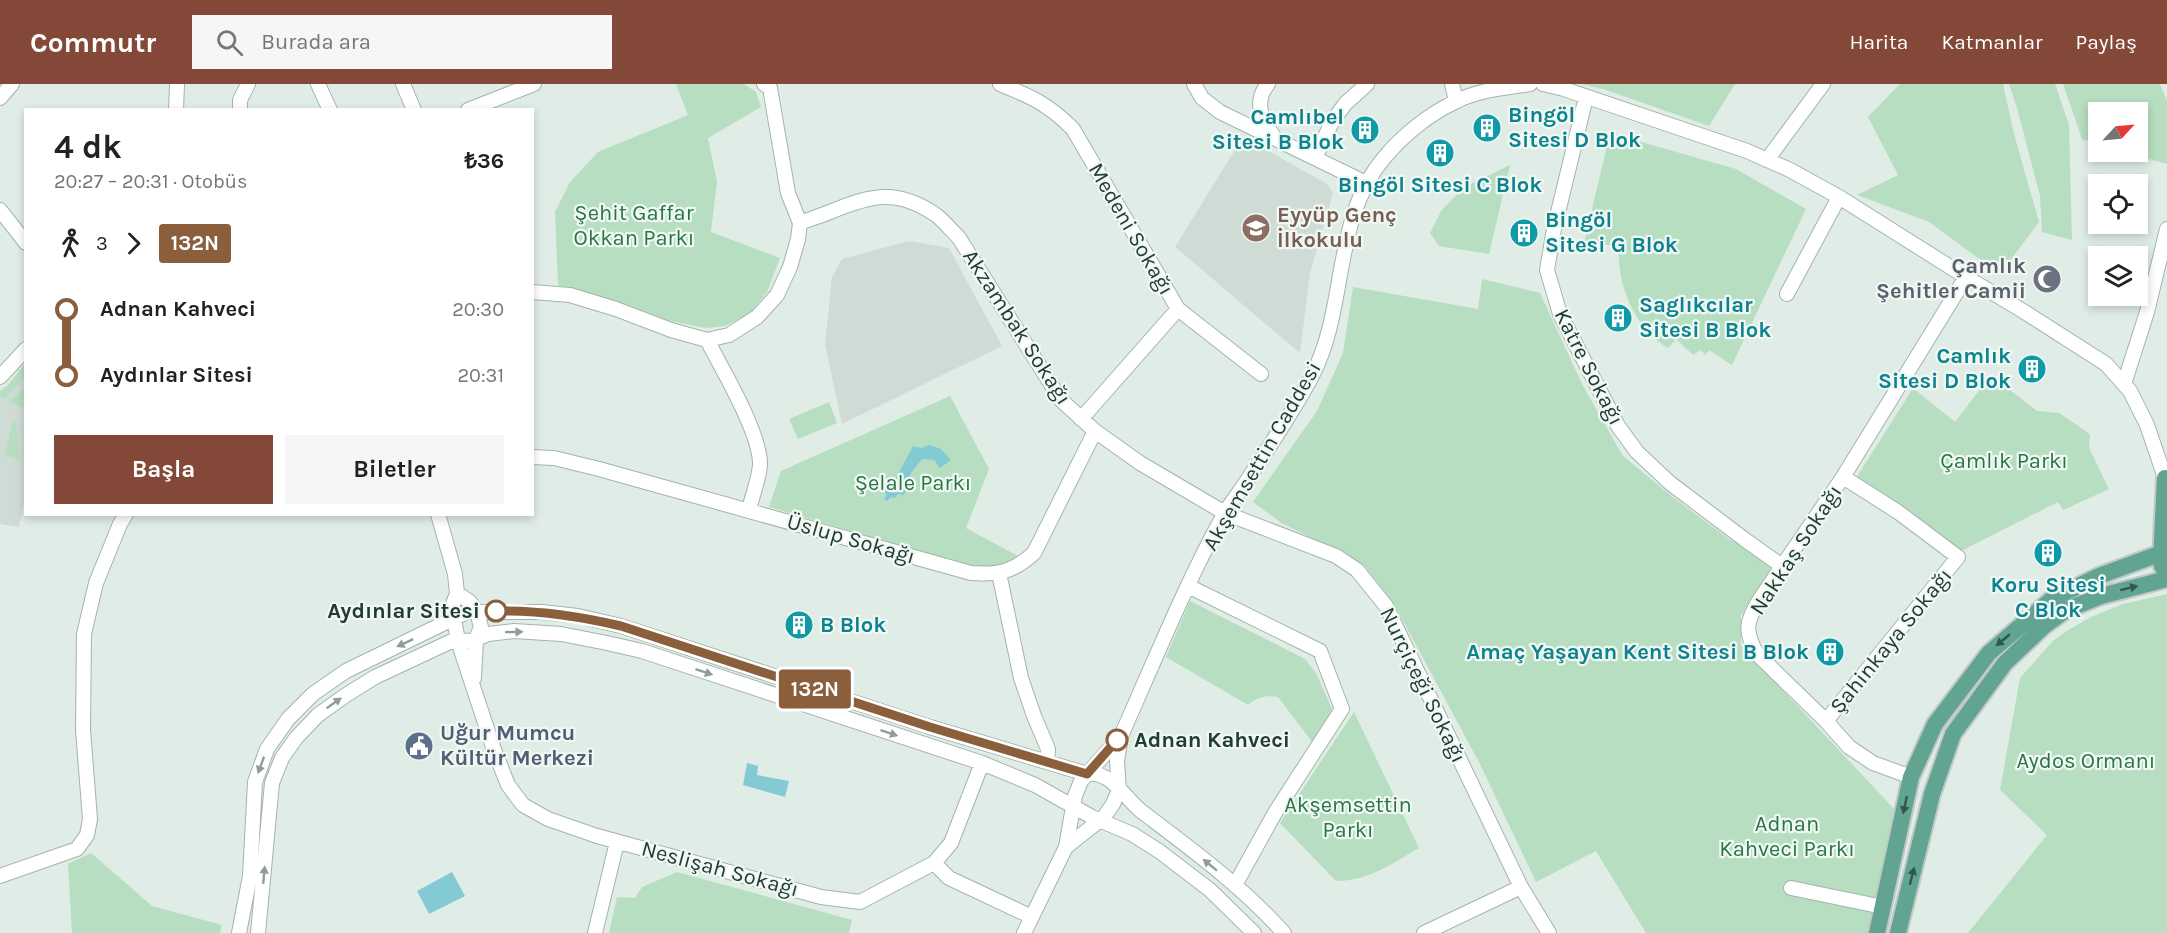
<!DOCTYPE html>
<html lang="tr">
<meta charset="utf-8">
<style>
:root{--surface:#fff;--page:#f6f6f6;--text:#222;--muted:#767676;--accent:#834837}
body{margin:0;font-family:Karla,sans-serif;background:var(--page);color:var(--text);height:100vh;display:flex;flex-direction:column;font-size:22px;white-space:nowrap}
*{box-sizing:border-box;margin:0}
p{font-size:20px;color:var(--muted)}
.icon{flex:none;width:33px;height:33px;fill:none;stroke:currentColor;stroke-width:2;stroke-linecap:round;stroke-linejoin:round}
.map{position:relative;flex:1;overflow:hidden}
.drawer{position:absolute;left:24px;top:24px;width:510px;height:408px;display:flex;flex-direction:column;background:var(--surface);border-radius:0px;box-shadow:0 3px 9px #0003}
.drawer>*{flex:none}
.badge{padding:0 12px;border-radius:4px;font-size:21px;line-height:39px}
.needle{width:39px;rotate:64deg}
.controls{position:absolute;left:2088px;top:18px;display:grid;gap:12px}
.controls a{display:grid;place-items:center;width:60px;height:60px;border-radius:0px;background:var(--surface);box-shadow:0 3px 9px #0003;font-size:30px}
.map>.badge{position:absolute;translate:-50% -50%;box-shadow:0 0 0 3px #fff}
.legs{display:flex;align-items:center;gap:9px;height:66px;padding:0 30px;font-size:20px}
.legs p{margin-inline-start:auto}
.head{display:flex;align-items:center;justify-content:space-between;height:102px;padding:0 30px}
h1{font-size:33px;font-weight:700;line-height:45px}
.cta{display:flex;gap:12px;margin-top:auto;padding:12px 30px}
.cta a{flex:1;height:69px;border-radius:0px;background:var(--accent);color:#fff;font-size:24px;font-weight:700;line-height:69px;text-align:center}
.cta a+a{background:var(--page);color:var(--text)}
ul{padding:0 30px;list-style:none}
li{display:flex;align-items:center;gap:21px;height:66px;font-size:22px}
li i{display:grid;place-items:center;width:9px;height:100%;margin:0 8px;background:currentColor}
li i::after{content:'';width:15px;height:15px;margin:-8px;border:4px solid;border-radius:50%;background:var(--surface)}
li p{margin-inline-start:auto}
li:first-child i{background:linear-gradient(#0000 50%,currentColor 0)}
li:last-child i{background:linear-gradient(currentColor 50%,#0000 0)}
header{display:flex;align-items:center;gap:36px;box-sizing:border-box;height:84px;padding:0 30px;background:var(--accent);color:#fff}
header strong{font-size:28px}
nav{display:flex;gap:33px;margin-inline-start:auto;font-size:21px}
.search{width:420px;height:54px;background:var(--page);display:flex;align-items:center;gap:15px;box-sizing:border-box;padding:0 21px;border-radius:0px;color:var(--muted);font-size:22px}
.map>svg:first-child{display:block}
.built{fill:#cedcd5}
.green{fill:#b7dec1}
.water{fill:#84cad4}
.lines{fill:none;stroke-linecap:round;stroke-linejoin:round}
.minor-casing{stroke:#a3b4ad;stroke-width:16}
.major-casing{stroke:#c1c9c6;stroke-width:20}
.minor{stroke:#fff;stroke-width:14}
.major{stroke:#62a492;stroke-width:16}
.oneway{fill:#30574c}
.oneway2{fill:#909e9a}
.line-1-casing{stroke:#fff;stroke-width:14}
.line-1{stroke:#8b5e3c;stroke-width:9}
.stop-1-dot{fill:#fff;stroke:#8b5e3c;stroke-width:3}
.labels{text-anchor:middle;dominant-baseline:central;stroke-width:4.5;stroke-linejoin:round;paint-order:stroke}
.culture-label{font-size:22px;font-weight:bold;fill:#0d838f;stroke:#f1f8f4;text-anchor:start}
.park-label{font-size:22px;fill:#287645;stroke:#f1f8f4}
.education-label{font-size:22px;font-weight:bold;fill:#785e54;stroke:#f1f8f4;text-anchor:start}
.street-label{font-size:22px;fill:#203d35;stroke:#f1f8f4}
.worship-label{font-size:22px;font-weight:bold;fill:#5b616d;stroke:#f1f8f4;text-anchor:end}
.stop-label{font-size:22px;font-weight:bold;fill:#203d35;stroke:#f1f8f4;text-anchor:end}
.service-label{font-size:22px;font-weight:bold;fill:#4e5e75;stroke:#f1f8f4;text-anchor:start}
</style>
<header>
<strong>Commutr</strong>
<div class="search"><svg class="icon" aria-label="search" viewBox="0 0 24 24"><circle cx="10" cy="10" r="6"/><path d="M15 15l6 6"/></svg>Burada ara</div>
<nav><a>Harita</a><a>Katmanlar</a><a>Paylaş</a></nav>
</header>
<div class="map">
<svg width="2167" height="849" viewBox="0 0 2167 849">
<rect width="100%" height="100%" fill="#e0ece6"/>
<path class="built" d="M1243 53 1327 100 1333 110 1310 189 1300 269 1175 163Z
M909 157 949 164 1002 262 842 340 825 260 832 193 842 175Z
M25 280 26 408 19 443 0 440V307L8 301Z"/>
<path class="green" d="M676 0H744L756 8 761 23 708 54 717 98 711 148 780 174 767 208 749 230 725 242 706 244 670 237 631 222 558 201 555 128 570 98 598 68 688 31Z
M1582 0H1735L1709 42 1603 5Z
M1900 0H2003L2014 50 2039 138 2000 190 1929 138 1857 111 1898 91 1868 33Z
M2009 0H2055L2069 41 2072 156 2042 148 2040 112 2017 24Z
M2063 0H2160L2167 17V80L2123 68H2138V28H2098V60L2082 55Z
M1610 49 1736 85 1806 125 1732 281 1709 266 1706 271 1700 266 1693 271 1676 255 1668 264C1635 245 1616 199 1619 162L1584 159Z
M1510 81 1489 170 1439 162 1430 149 1441 127 1463 104Z
M1482 195 1540 209 1583 302 1623 372 1673 413 1730 456 1776 478 1741 532V562L1897 728 1869 849H1646L1596 767 1536 798 1480 680 1394 520 1363 480 1280 438 1253 418 1317 327 1343 269 1353 203 1478 225Z
M25 280V293L4 315 0 312V307L8 301Z
M1991 291 2037 327 2059 329 2090 350 2089 364 2109 405 2063 426 2058 418 1961 467 1937 453 1855 396 1913 304 1955 338Z
M25 303 23 324 9 318Z
M950 312 989 385 966 444 1020 473 1003 483 980 485 769 423 781 387Z
M829 318 837 339 798 355 789 335Z
M13 337H16L19 374 17 375 6 372 5 369Z
M2167 510V849H1968L2047 751 2000 706 2020 594 2053 557 2065 548 2091 533 2123 520Z
M1190 517 1305 575 1316 589 1332 625 1313 659 1278 613C1265 611 1258 613 1248 621L1166 573Z
M1354 628 1419 764C1391 780 1369 797 1336 797L1280 739Z
M91 769 152 822 222 841 220 849H72L68 780Z
M677 788 852 836 849 849H609L617 813 635 814 642 803Z"/>
<path class="water" d="M929 361 941 365 951 376 940 384 934 376 922 375 911 389 904 411 898 410 895 414 891 413 887 417 884 415 886 412 885 406 880 405 881 401 887 402 889 398 895 396 913 362 922 364Z
M747 679 758 682 757 691 789 697 785 713 743 701Z
M452 788 465 812 429 830 417 807Z"/>
<g class="lines">
<g class="minor-casing">
<path id="minor" d="M318 0 330 26
M403 0 414 26
M1000 0C1032 13 1048 20 1073 45L1178 225 1081 335
M1194 0 1202 14 1220 28 1366 99
M1268 0C1253 18 1262 36 1274 53
M1452 0 1456 17
M1543 0 1564 5 1747 67 1790 86 1839 113 1966 193 2023 227 2106 280 2130 307 2147 341 2165 394
M1586 13 1554 145 1547 186 1560 230 1618 342 1637 368 1670 399 1744 455 1782 482
M0 14 12 0
M176 26 177 0
M240 26V16L248 0
M468 26 534 0
M1315 74 1332 38 1345 20 1367 0
M1767 76 1823 0
M0 126 26 159
M800 139C810 135 820 132 830 128 871 111 897 104 936 131 944 137 951 146 959 154L1061 316 1095 347 1140 379 1225 429 1336 472 1357 486 1386 522 1521 803 1549 849
M532 208 570 211 616 225 671 246 707 256 729 251 757 233 777 211 790 183 798 155 800 139 788 109 770 4 764 0
M1787 210 1839 113
M1178 225 1261 290
M707 256C722 285 761 350 760 381 759 395 752 412 749 426
M0 293 26 265
M2124 300 2147 228 2167 145
M532 373 554 374 599 385 971 489C999 491 1013 488 1034 469L1095 347
M438 430 455 490 457 509 452 523 458 557 493 663 508 701 523 721 548 735 597 752 821 813 860 818 934 779 951 759 982 679
M999 489 1021 594 1034 632 1048 665 1047 678
M1188 502 1320 567 1342 625 1276 727 1235 801
M457 509 470 518 477 528 481 543 476 555 474 594
M1826 637 1958 473 1898 428 1843 393
M1911 693 1873 679 1849 663 1826 637 1757 570C1744 547 1746 537 1760 515L1843 393 1966 193
M1066 763 1104 733 1113 720 1119 706 1117 677 1121 652C1154 578 1185 501 1224 430 1232 417 1242 405 1250 392 1271 360 1294 326 1312 292 1348 223 1332 135 1384 74 1402 52 1429 30 1455 18 1477 6 1505 4 1530 0
M934 779 949 794 1032 833
M0 792 77 765 87 751 90 735 83 646 84 550 96 499 120 440 126 430
M1791 804 1883 823
M239 849 250 792 255 698 267 665 288 635 313 610 346 587 467 528H542L578 532 621 542 930 643 1087 690C1096 689 1101 691 1108 695 1120 703 1130 718 1141 727 1191 765 1242 802 1284 849
M258 849 272 699 282 674 296 654 318 631 346 611 375 593 454 556 471 557 488 550 514 547 561 550 607 559 642 567 982 679 1035 701 1092 733 1132 750 1159 767 1210 806 1254 849
M595 849 617 758
M1024 849 1066 763 1075 712 1081 697 1121 652
M1424 849 1521 803"/>
</g>
<g class="major-casing">
<path id="major" d="M2165 394 2161 476 2162 482 2167 492
M1877 849 1911 693 1935 640 1989 569 2052 515 2099 492 2167 467
M1898 849 1932 710 1953 650 2005 579 2044 542 2066 526 2101 512 2167 495"/>
</g>
<use href="#minor" class="minor"/>
<use href="#major" class="major"/>
</g>
<defs><path id="oneway-solid" d="M-6-.8H1V-3.2L6.5 0L1 3.2V.8H-6Z" transform="scale(1.5)"/></defs>
<g class="oneway">
<use href="#oneway-solid" transform="translate(2129 504) rotate(-14)"/>
<use href="#oneway-solid" transform="translate(2003 556) rotate(140)"/>
<use href="#oneway-solid" transform="translate(1905 721) rotate(102)"/>
<use href="#oneway-solid" transform="translate(1912 792) rotate(-76)"/>
</g>
<g class="oneway2">
<use href="#oneway-solid" transform="translate(514 548) rotate(-1)"/>
<use href="#oneway-solid" transform="translate(405 559) rotate(155)"/>
<use href="#oneway-solid" transform="translate(704 588) rotate(18)"/>
<use href="#oneway-solid" transform="translate(334 619) rotate(-35)"/>
<use href="#oneway-solid" transform="translate(889 649) rotate(18)"/>
<use href="#oneway-solid" transform="translate(261 681) rotate(110)"/>
<use href="#oneway-solid" transform="translate(1210 781) rotate(-141)"/>
<use href="#oneway-solid" transform="translate(264 791) rotate(-85)"/>
</g>
<g class="lines">
<g class="line-1-casing">
<path id="line-1" d="M496 527C539 526 579 532 621 542L930 643 1087 690 1117 656"/>
</g>
<use href="#line-1" class="line-1"/>
</g>
<defs>
<g id="building-disc" transform="scale(1.5)"><circle r="9.5" fill="#0f9aa8" stroke="#f1f8f4"/><path d="M-4-6H4V6H1V3H-1V6H-4ZM-2.5-4.3h1.7v1.8h-1.7ZM.8-4.3h1.7v1.8H.8ZM-2.5-1h1.7V.8h-1.7ZM.8-1h1.7V.8H.8Z" fill="#fff"/></g>
<g id="school-disc" transform="scale(1.5)"><circle r="9.5" fill="#8d6e63" stroke="#f1f8f4"/><path d="M0-5L7-2L0 1L-7-2ZM-4 1L0 2.5L4 1V4Q0 6-4 4Z" fill="#fff"/></g>
<g id="mosque-disc" transform="scale(1.5)"><circle r="9.5" fill="#6b7280" stroke="#f1f8f4"/><path d="M3.5-4.9A6 6 0 1 0 3.5 4.9A5 5 0 1 1 3.5-4.9Z" fill="#fff"/></g>
<g id="civic-disc" transform="scale(1.5)"><circle r="9.5" fill="#5c6f8a" stroke="#f1f8f4"/><path d="M-.6-6.5H3V-4.5H.6V-3L4-1V1h2V6H-6V1h2V-1L-.6-3ZM-1.2 2.5V6h2.4V2.5Z" fill="#fff"/></g>
</defs>
<g fill-rule="evenodd">
<use href="#building-disc" x="1487" y="44"/>
<use href="#building-disc" x="1365" y="46"/>
<use href="#building-disc" x="1440" y="69"/>
<use href="#school-disc" x="1256" y="144"/>
<use href="#building-disc" x="1524" y="149"/>
<use href="#mosque-disc" x="2047" y="195"/>
<use href="#building-disc" x="1618" y="234"/>
<use href="#building-disc" x="2032" y="285"/>
<use href="#building-disc" x="2048" y="469"/>
<use href="#building-disc" x="799" y="541"/>
<use href="#building-disc" x="1830" y="568"/>
<use href="#civic-disc" x="419" y="662"/>
</g>
<g class="stop-1-dot">
<circle cx="496" cy="527" r="10"/>
<circle cx="1117" cy="656" r="10"/>
</g>
<g class="labels">
<g class="culture-label">
<text x="1508" y="31">Bingöl<tspan x="1508" dy="25">Sitesi D Blok</tspan></text>
<text x="1344" y="33" text-anchor="end">Camlıbel<tspan x="1344" dy="25">Sitesi B Blok</tspan></text>
<text x="1440" y="101" text-anchor="middle">Bingöl Sitesi C Blok</text>
<text x="1545" y="136">Bingöl<tspan x="1545" dy="25">Sitesi G Blok</tspan></text>
<text x="1639" y="221">Saglıkcılar<tspan x="1639" dy="25">Sitesi B Blok</tspan></text>
<text x="2011" y="272" text-anchor="end">Camlık<tspan x="2011" dy="25">Sitesi D Blok</tspan></text>
<text x="2048" y="501" text-anchor="middle">Koru Sitesi<tspan x="2048" dy="25">C Blok</tspan></text>
<text x="820" y="541">B Blok</text>
<text x="1809" y="568" text-anchor="end">Amaç Yaşayan Kent Sitesi B Blok</text>
</g>
<g class="park-label">
<text x="634" y="129">Şehit Gaffar<tspan x="634" dy="25">Okkan Parkı</tspan></text>
<text x="2004" y="377">Çamlık Parkı</text>
<text x="913" y="399">Şelale Parkı</text>
<text x="2086" y="677">Aydos Ormanı</text>
<text x="1348" y="721">Akşemsettin<tspan x="1348" dy="25">Parkı</tspan></text>
<text x="1787" y="740">Adnan<tspan x="1787" dy="25">Kahveci Parkı</tspan></text>
</g>
<g class="education-label">
<text x="1277" y="131">Eyyüp Genç<tspan x="1277" dy="25">İlkokulu</tspan></text>
</g>
<g class="street-label">
<text transform="translate(1131 145) rotate(60)">Medeni Sokağı</text>
<text transform="translate(1017 243) rotate(57)">Akzambak Sokağı</text>
<text transform="translate(1589 283) rotate(63)">Katre Sokağı</text>
<text transform="translate(1262 372) rotate(-60)">Akşemsettin Caddesi</text>
<text transform="translate(851 455) rotate(16)">Üslup Sokağı</text>
<text transform="translate(1796 466) rotate(-57)">Nakkaş Sokağı</text>
<text transform="translate(1891 557) rotate(-51)">Şahinkaya Sokağı</text>
<text transform="translate(1423 601) rotate(64)">Nurçiçeği Sokağı</text>
<text transform="translate(720 785) rotate(15)">Neslişah Sokağı</text>
</g>
<g class="worship-label">
<text x="2026" y="182">Çamlık<tspan x="2026" dy="25">Şehitler Camii</tspan></text>
</g>
<g class="stop-label">
<text x="480" y="527">Aydınlar Sitesi</text>
<text x="1134" y="656" text-anchor="start">Adnan Kahveci</text>
</g>
<g class="service-label">
<text x="440" y="649">Uğur Mumcu<tspan x="440" dy="25">Kültür Merkezi</tspan></text>
</g>
</g>
</svg>
<div class="controls">
<a><svg class="needle" viewBox="-14 -14 28 28"><path d="M0-13l5 13h-10z" fill="#e53935"/><path d="M0 13l5-13h-10z" fill="#767676"/></svg></a>
<a><svg class="icon" aria-label="locate" viewBox="0 0 24 24"><circle cx="12" cy="12" r="6"/><path d="M12 2v4M12 18v4M2 12h4M18 12h4"/></svg></a>
<a><svg class="icon" aria-label="layers" viewBox="0 0 24 24"><path d="M12 4l9 5-9 5-9-5zM3 14l9 5 9-5"/></svg></a>
</div>
<b class="badge" style="left:815px;top:605px;background:#8b5e3c;color:#fff">132N</b>
<section class="drawer">
<div class="head"><div><h1>4 dk</h1><p>20:27 – 20:31 · Otobüs</p></div><b>₺36</b></div>
<div class="legs"><svg class="icon" aria-label="walk" viewBox="0 0 24 24"><circle cx="13" cy="4" r="2"/><path d="M13 8l-2 6 4 7M11 14l-3 7M7 12l3-4h3l4 4"/></svg>3<svg class="icon" aria-label="forward" viewBox="0 0 24 24"><path d="M9 5l7 7-7 7"/></svg><b class="badge" style="background:#8b5e3c;color:#fff">132N</b></div>
<ul>
<li><i style="color:#8b5e3c"></i><b>Adnan Kahveci</b><p>20:30</p></li>
<li><i style="color:#8b5e3c"></i><b>Aydınlar Sitesi</b><p>20:31</p></li>
</ul>
<div class="cta"><a>Başla</a><a>Biletler</a></div>
</section>
</div>
